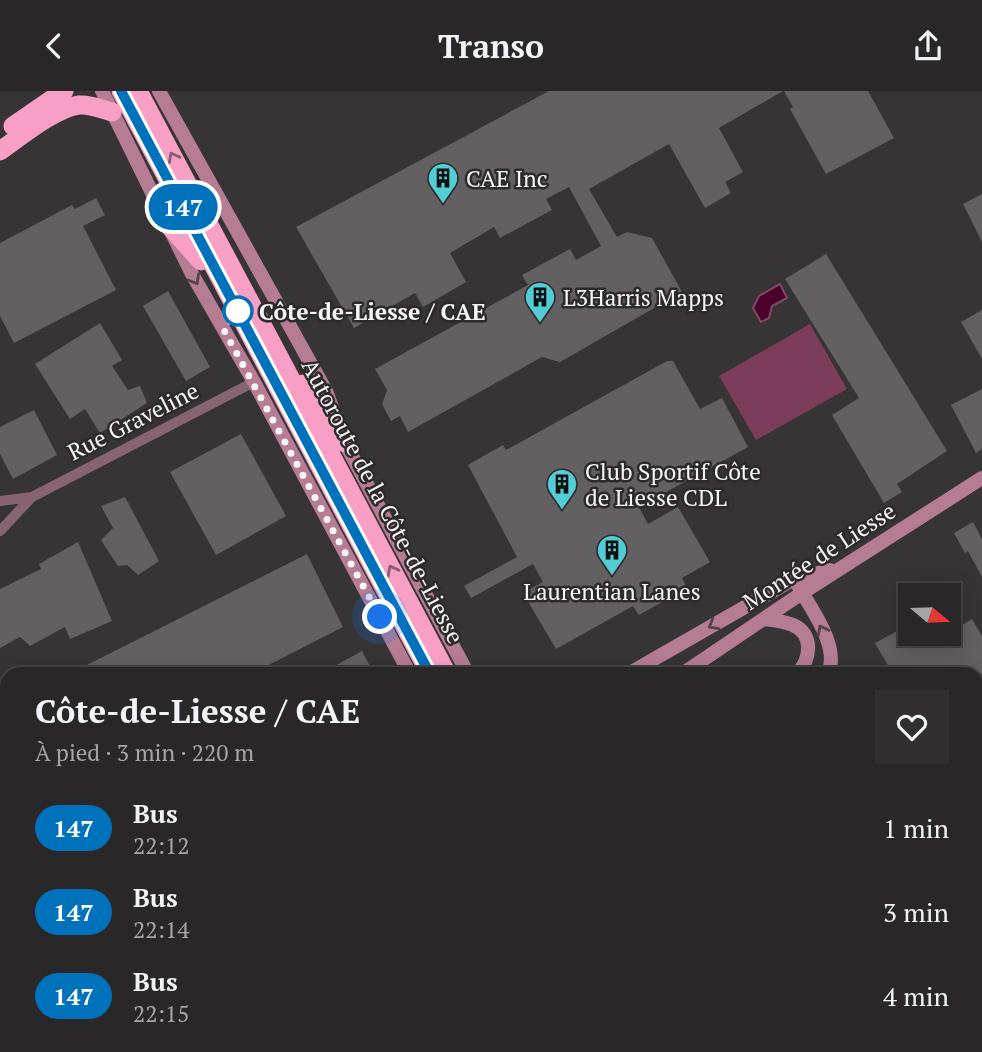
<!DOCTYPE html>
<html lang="fr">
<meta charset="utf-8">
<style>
:root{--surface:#292728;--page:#312f30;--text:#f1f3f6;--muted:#a5a5a8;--line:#454445}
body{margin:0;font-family:"PT Serif",serif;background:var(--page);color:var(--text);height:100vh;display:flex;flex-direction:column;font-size:26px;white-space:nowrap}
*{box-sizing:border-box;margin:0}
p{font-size:23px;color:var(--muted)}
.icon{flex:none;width:38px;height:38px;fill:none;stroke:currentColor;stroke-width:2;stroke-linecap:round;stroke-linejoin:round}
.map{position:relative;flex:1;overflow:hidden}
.side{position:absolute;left:0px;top:576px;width:984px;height:387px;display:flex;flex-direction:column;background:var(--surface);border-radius:21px 21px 0 0;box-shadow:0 4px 18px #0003,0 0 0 2px var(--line)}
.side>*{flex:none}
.badge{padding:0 14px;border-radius:23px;font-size:24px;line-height:46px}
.needle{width:46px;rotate:109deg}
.controls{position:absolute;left:898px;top:492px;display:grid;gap:14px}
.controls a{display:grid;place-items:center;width:63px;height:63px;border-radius:0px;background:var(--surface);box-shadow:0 4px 18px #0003,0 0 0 2px var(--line);font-size:35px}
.you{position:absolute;width:35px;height:35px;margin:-18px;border:5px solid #fff;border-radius:50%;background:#1a73e8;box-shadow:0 0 0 10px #1a73e833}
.map>.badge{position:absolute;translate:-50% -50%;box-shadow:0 0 0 4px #fff}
.round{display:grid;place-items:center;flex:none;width:74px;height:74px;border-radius:0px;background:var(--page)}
.overview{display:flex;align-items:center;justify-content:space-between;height:119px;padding:0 35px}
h1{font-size:33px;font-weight:800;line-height:52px}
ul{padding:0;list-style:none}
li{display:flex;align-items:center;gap:21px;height:84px;padding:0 35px}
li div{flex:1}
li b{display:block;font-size:26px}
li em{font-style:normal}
li .badge{min-width:77px;font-weight:700;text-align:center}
header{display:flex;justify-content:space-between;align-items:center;height:91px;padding:0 35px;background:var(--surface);font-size:32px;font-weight:800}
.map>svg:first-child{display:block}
.green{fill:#7b3d5a}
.water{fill:#4b002c;stroke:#7e4968;stroke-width:2}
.building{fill:#636061}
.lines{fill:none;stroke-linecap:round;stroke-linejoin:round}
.street{stroke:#886372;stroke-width:10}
.secondary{stroke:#b57c94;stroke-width:14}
.highway{stroke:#f89fc6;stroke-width:19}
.rail-casing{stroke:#e3e1e2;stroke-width:6}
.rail{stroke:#2d2a2b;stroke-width:3.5;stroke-dasharray:10;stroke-linecap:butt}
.oneway{stroke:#885f71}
.oneway2{stroke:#56434a}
.line-casing{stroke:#fff;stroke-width:16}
.line{stroke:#0072bc;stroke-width:10}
.walk{stroke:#f6f4f5;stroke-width:7;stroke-dasharray:0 12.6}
.stop-dot{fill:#fff;stroke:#0072bc;stroke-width:3.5}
.labels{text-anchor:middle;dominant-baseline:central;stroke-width:5;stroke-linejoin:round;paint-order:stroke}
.poi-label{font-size:23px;fill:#f6f4f5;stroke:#2d2a2b;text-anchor:start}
.stop-label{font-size:23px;font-weight:bold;fill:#f6f4f5;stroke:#2d2a2b;text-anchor:start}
.street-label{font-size:23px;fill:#f6f4f5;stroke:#2d2a2b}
</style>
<header><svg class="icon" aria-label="back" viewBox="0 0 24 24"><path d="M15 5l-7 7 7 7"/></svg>Transo<svg class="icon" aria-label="share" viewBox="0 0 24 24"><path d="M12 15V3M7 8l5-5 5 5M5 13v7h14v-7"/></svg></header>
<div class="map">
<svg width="982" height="961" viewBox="0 0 982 961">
<rect width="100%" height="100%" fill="#373436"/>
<path class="green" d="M810 233 847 298 756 349 719 285Z"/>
<path class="water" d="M780 193 787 207 772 215 769 227 761 231 753 217 759 205Z"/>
<path class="building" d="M549 0H783L719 37 743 81 725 91 731 102 705 117 669 53 589 98 617 146 627 141 652 147 682 201 560 271 542 266 408 341 400 325 391 330 382 313 387 299 375 278 528 194 522 184 570 158 576 169 601 155 569 96 546 108 552 119 500 147 494 136 450 162 466 191 423 216 415 202 354 237 296 136Z
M784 0H868L894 47 826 83 790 18 793 16Z
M982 103V151L963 113Z
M96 107 105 124 83 135 116 199 14 252 0 225V152L72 114 75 118Z
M826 163 947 360 897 393 902 401 884 412 832 324 859 307 785 188Z
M168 200 210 276 186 290 143 215Z
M982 219V268L961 231Z
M100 232 122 269 112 275 128 299 140 295 147 312 100 342 85 318 70 328 35 273Z
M667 270H673L700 318 722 307 748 356 639 416 648 433 678 416 710 471 682 487 687 497 639 524 633 515 556 558 523 502 543 491 533 473 471 507 464 495 517 466 468 374 503 354 506 359Z
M982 298V358L976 362 951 314Z
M34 319 57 364 13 388 0 363V336Z
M241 343 286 425 216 464 170 381Z
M125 406 159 470 138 484 127 474 118 475 101 449 113 437 101 415Z
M973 431 982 448V486L968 460 965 462 954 442Z
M78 451 112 530 70 548 65 536 30 555 20 546 0 557V498L41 478 39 473Z
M307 463 343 536 251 583H69Z
M972 528 982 545V583H893L875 552 910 533V542H938L941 547Z
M362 560 374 583H320Z"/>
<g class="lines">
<path class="street" d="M0 410 32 406 254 291
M0 440 32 406"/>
<path class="secondary" d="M102 0 192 183 254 291 410 583
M159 0 326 300 345 352 468 583
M799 496C812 520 840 555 828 583
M764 528C773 529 784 530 793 534 814 543 811 568 797 583
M628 583 794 488 830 479
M682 583 802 502 982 387
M0 886 7 882
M976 899 982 896
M609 956 612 961
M667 956 670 961
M865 961 874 956"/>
<path class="highway" d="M121 0 430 583
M138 0 447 583
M13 35 64 0
M0 60C20 46 55 17 79 14 90 13 101 18 112 21
M164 129 201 170
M303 293 345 352
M629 956 632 961
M646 956 649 961"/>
<g class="rail-casing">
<path id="rail" d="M0 842 7 855
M60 956 63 961"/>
</g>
<use href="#rail" class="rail"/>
</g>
<defs><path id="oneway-chevron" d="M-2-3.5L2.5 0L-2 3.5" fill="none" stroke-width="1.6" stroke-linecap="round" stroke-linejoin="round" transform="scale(1.75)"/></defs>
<g class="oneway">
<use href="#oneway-chevron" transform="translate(173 66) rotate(-118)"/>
<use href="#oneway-chevron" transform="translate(392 479) rotate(-118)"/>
</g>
<g class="oneway2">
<use href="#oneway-chevron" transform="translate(195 189) rotate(60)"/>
<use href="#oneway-chevron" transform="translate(713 534) rotate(150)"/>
<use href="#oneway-chevron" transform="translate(822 539) rotate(-117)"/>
</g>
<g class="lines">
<g class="line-casing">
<path id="line" d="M121 0 430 583"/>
</g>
<use href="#line" class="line"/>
<path class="walk" d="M238 220 224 239 380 526"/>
</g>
<defs>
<g id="building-pin" transform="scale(1.575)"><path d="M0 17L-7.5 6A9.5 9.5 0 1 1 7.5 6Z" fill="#52ccd5" stroke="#2d2a2b"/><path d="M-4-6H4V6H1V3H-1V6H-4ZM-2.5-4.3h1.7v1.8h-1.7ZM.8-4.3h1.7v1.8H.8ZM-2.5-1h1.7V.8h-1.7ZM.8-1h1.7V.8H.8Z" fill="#111"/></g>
</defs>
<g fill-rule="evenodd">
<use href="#building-pin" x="443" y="87"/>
<use href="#building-pin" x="540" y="206"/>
<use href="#building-pin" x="562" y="393"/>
<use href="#building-pin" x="612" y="459"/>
</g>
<circle class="stop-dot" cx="238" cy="220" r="14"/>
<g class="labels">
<g class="poi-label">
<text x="466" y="87">CAE Inc</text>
<text x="563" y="206">L3Harris Mapps</text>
<text x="585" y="380">Club Sportif Côte<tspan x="585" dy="26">de Liesse CDL</tspan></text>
<text x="612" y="500" text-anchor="middle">Laurentian Lanes</text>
</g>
<g class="stop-label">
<text x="259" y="220">Côte-de-Liesse / CAE</text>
</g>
<g class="street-label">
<text transform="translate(133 330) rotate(-27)">Rue Graveline</text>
<text transform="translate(383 410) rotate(62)">Autoroute de la Côte-de-Liesse</text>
<text transform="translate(819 465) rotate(-33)">Montée de Liesse</text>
</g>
</g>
</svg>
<div class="controls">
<a><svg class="needle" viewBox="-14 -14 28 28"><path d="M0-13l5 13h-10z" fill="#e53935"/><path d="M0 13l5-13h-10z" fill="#a5a5a8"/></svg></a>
</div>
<div class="you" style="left:380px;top:526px"></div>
<b class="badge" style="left:183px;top:116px;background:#0072bc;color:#fff">147</b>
<section class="side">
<div class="overview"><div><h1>Côte-de-Liesse / CAE</h1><p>À pied · 3 min · 220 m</p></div><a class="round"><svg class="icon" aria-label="heart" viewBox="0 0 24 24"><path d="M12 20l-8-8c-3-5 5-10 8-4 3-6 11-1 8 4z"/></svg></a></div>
<ul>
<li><span class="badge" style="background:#0072bc;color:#fff">147</span><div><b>Bus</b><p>22:12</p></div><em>1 min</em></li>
<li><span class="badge" style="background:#0072bc;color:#fff">147</span><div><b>Bus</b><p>22:14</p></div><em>3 min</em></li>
<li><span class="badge" style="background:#0072bc;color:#fff">147</span><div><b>Bus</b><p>22:15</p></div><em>4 min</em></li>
</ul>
</section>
</div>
